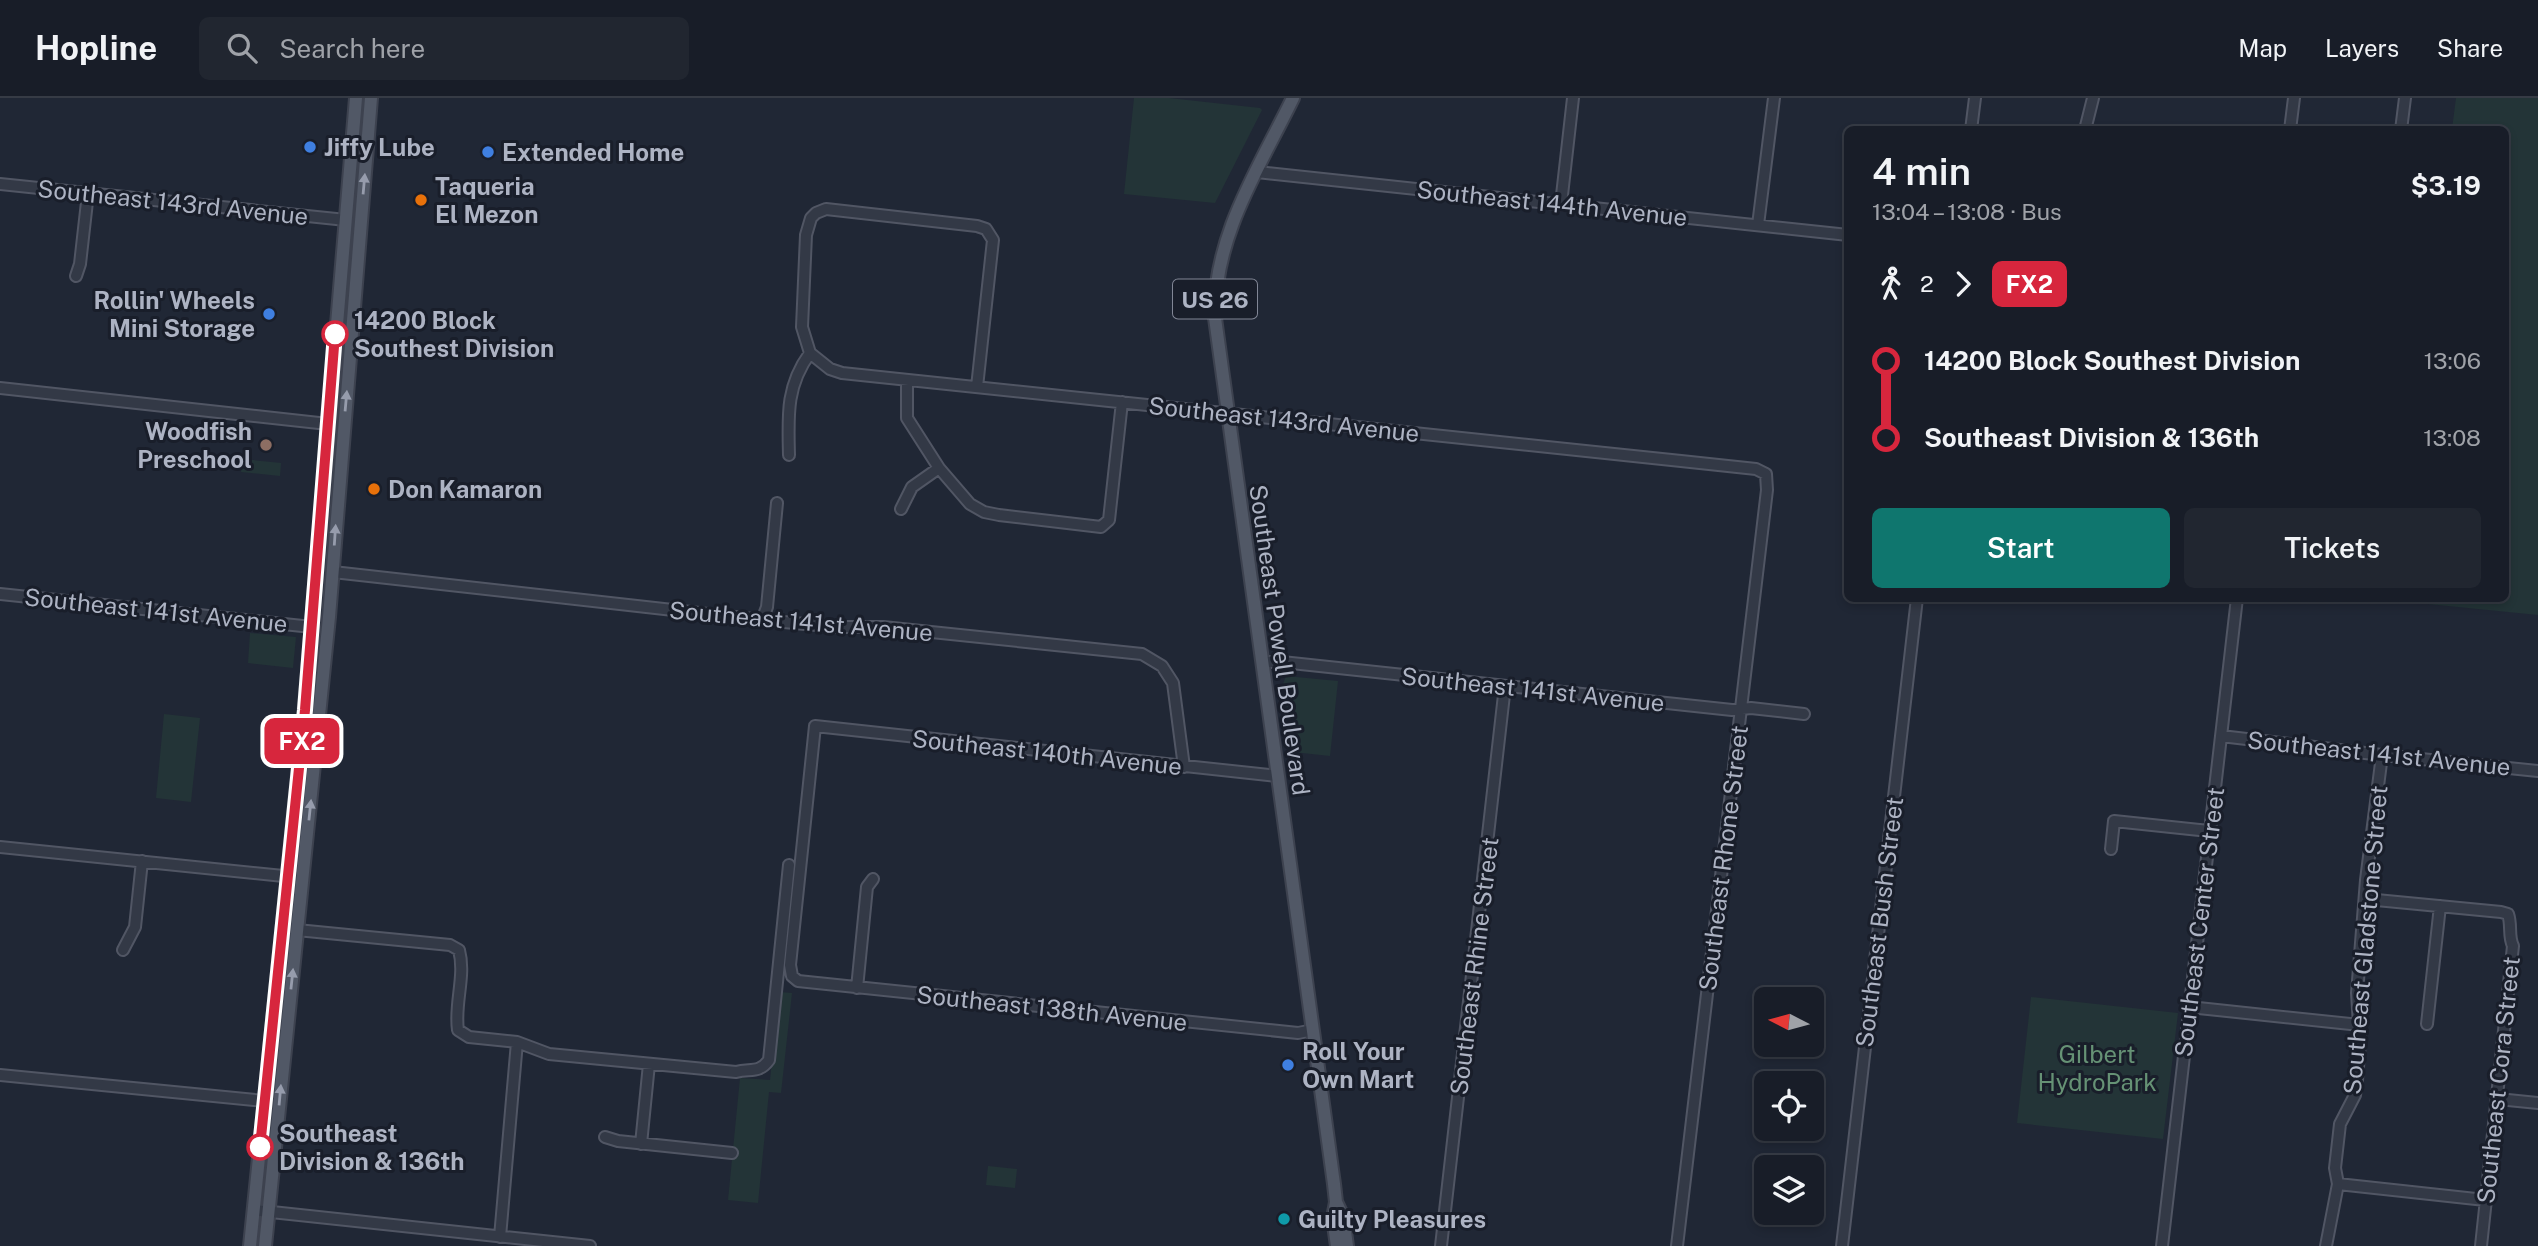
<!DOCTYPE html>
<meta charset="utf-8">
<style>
:root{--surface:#181d28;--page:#212630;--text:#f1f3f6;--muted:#9fa2a8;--line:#363b45;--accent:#0f766e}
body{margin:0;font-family:"Public Sans",sans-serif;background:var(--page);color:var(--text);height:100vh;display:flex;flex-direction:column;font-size:26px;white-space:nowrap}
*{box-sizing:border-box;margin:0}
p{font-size:23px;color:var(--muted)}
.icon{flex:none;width:38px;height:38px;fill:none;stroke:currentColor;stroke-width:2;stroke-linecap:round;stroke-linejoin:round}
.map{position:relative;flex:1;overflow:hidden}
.panel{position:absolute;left:1844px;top:28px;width:665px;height:476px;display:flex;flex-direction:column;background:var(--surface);border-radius:10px;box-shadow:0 4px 10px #0003,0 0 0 2px var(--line)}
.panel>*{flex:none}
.badge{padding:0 14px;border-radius:10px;font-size:24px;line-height:46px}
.needle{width:46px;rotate:276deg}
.controls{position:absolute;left:1754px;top:889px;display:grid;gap:14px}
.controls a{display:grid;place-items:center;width:70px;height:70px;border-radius:10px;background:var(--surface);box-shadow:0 4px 10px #0003,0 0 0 2px var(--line);font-size:35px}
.map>.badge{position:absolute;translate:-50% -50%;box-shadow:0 0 0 4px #fff}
.legs{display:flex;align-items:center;gap:10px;height:77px;padding:0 28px;font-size:23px}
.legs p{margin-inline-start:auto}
.summary{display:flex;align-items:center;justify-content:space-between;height:119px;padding:0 28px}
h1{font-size:38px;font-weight:600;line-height:52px}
.button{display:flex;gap:14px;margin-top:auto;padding:14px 28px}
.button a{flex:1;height:80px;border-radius:10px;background:var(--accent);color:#fff;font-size:28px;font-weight:600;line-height:80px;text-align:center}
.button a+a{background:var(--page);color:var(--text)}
ul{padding:0 28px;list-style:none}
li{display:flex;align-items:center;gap:24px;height:77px;font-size:26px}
li i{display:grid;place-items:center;width:10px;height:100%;margin:0 9px;background:currentColor}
li i::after{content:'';width:18px;height:18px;margin:-9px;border:5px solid;border-radius:50%;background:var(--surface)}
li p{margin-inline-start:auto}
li:first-child i{background:linear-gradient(#0000 50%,currentColor 0)}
li:last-child i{background:linear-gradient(currentColor 50%,#0000 0)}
header{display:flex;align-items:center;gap:42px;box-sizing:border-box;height:98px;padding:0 35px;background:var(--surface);border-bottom:2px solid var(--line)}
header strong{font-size:33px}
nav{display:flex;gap:38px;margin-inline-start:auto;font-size:24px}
.search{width:490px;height:63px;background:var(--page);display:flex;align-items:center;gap:18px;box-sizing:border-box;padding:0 24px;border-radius:10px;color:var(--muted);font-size:26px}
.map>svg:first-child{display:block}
.green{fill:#233437}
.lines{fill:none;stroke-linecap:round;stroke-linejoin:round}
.minor-casing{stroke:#515664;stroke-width:14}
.major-casing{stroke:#3d424f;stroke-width:16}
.minor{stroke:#333946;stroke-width:10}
.major{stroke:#515866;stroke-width:12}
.oneway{fill:#969cac}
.line-1-casing{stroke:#fff;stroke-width:16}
.line-1{stroke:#d7263d;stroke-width:10}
.shop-dot{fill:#3f7fe0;stroke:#191e2a;stroke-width:2.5}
.food-dot{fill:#e8710a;stroke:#191e2a;stroke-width:2.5}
.stop-1-dot{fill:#fff;stroke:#d7263d;stroke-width:3.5}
.education-dot{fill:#8d6e63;stroke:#191e2a;stroke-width:2.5}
.culture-dot{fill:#0f9aa8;stroke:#191e2a;stroke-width:2.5}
.labels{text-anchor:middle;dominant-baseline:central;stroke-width:6;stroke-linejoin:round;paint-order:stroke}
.shield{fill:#191e2a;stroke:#818695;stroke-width:2}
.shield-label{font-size:23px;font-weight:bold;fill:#adb3c3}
.poi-label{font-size:24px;font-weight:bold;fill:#adb3c3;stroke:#191e2a;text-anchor:start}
.street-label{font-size:24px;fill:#adb3c3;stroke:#191e2a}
.stop-label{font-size:24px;font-weight:bold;fill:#adb3c3;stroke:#191e2a;text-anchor:start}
.park-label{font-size:24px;fill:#669275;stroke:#191e2a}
</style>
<header>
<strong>Hopline</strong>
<div class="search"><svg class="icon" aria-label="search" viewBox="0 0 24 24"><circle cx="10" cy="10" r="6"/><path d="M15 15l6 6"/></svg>Search here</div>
<nav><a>Map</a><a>Layers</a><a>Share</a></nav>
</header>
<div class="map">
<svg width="2538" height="1148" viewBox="0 0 2538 1148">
<rect width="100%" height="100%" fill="#202735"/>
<path class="green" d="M1134 0H1169L1260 10 1262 12 1215 105 1124 96Z
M2456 0H2538V517L2398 503V500H2506V32L2452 31Z
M243 361 281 365 280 378 241 374Z
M250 535 296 539 293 570 248 565Z
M1286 578 1338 583 1330 658 1293 654 1283 586Z
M164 616 200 620 191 704 156 700Z
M779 894 792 895 781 995 769 994 758 1105 728 1102 740 980 770 982Z
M2031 899 2178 915 2163 1041 2017 1025Z
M988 1068 1017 1071 1015 1090 986 1087Z"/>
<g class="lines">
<g class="minor-casing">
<path id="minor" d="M1971 32 1975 0
M2085 32 2093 0
M2290 32 2294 0
M2401 32 2405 0
M1257 74 1848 137
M0 86 346 122
M1561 106 1573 0
M1758 127 1774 0
M76 178 80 166 88 95
M810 255 830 271 842 275 1681 363 1756 371 1766 376 1767 392 1677 1148
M907 282V320L939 370 970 406 984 414 999 417 1101 429 1109 422 1122 304
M0 290 328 326
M789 357C788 317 786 288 810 255L802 229 806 137 811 120 816 115 826 111 977 128 986 131 993 142 977 289
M901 411 912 389 939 370
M333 474 762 522 837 529H883L1142 556 1162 568 1173 585 1184 669
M0 496 312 529
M762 522 767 509 777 405
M1262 564H1282L1732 612 1751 610 1804 616
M2221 638 2382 657 2538 673
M1278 678 815 628 790 867 792 878 798 883 1298 935 1313 932
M0 749 303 780
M2111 751 2114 723 2209 733
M2366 801 2501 814 2508 816C2512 827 2508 838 2513 848L2481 1148
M297 832 450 847 459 852C466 878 454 906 458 932L469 939 517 944 549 956 736 974C750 970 759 976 769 962L789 767
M123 852 135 829 142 763
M857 890 867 789 873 781
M2189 909 2360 927
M2427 926 2440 808
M0 977 265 1003
M2498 1001 2538 1005
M605 1039 618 1043 732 1055
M641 1046 649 966
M2338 1086 2485 1102
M253 1112 590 1148
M500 1139 517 944
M1441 1148 1505 588
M1842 1148 1917 500
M2162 1148 2237 500
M2326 1148 2338 1086 2335 1070 2340 1026 2355 997 2357 982 2360 943 2357 895 2366 782 2382 657"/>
</g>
<g class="major-casing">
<path id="major" d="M1293 0C1259 70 1213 139 1215 220L1334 1086 1336 1104 1343 1119 1347 1148
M1336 1104 1333 1120 1337 1148
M250 1148 305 608 356 0
M265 1148 329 519 371 0"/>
</g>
<use href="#minor" class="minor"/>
<use href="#major" class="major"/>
</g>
<defs><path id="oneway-solid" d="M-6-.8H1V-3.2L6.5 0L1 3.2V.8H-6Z" transform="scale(1.75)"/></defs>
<g class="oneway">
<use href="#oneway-solid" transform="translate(364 86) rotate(-85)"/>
<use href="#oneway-solid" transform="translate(346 303) rotate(-85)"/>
<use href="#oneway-solid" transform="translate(335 437) rotate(-86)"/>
<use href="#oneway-solid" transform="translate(310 712) rotate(-84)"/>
<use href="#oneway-solid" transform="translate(292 881) rotate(-84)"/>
<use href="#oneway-solid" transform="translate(280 997) rotate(-85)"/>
</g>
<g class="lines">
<g class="line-1-casing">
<path id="line-1" d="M260 1049 305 612 335 236"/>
</g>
<use href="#line-1" class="line-1"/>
</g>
<g class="shop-dot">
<circle cx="310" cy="49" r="7"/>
<circle cx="488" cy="54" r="7"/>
<circle cx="269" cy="216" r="7"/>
<circle cx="1288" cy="967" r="7"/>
</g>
<g class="food-dot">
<circle cx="421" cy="102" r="7"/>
<circle cx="374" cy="391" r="7"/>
</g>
<g class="stop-1-dot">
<circle cx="335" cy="236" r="12"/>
<circle cx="260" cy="1049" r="12"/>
</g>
<circle class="education-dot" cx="266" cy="347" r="7"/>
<circle class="culture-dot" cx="1284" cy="1121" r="7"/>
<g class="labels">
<rect class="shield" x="1173" y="181.5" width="84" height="39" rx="5"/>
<g class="shield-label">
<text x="1215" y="201">US 26</text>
</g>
<g class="poi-label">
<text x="324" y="49">Jiffy Lube</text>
<text x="502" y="54">Extended Home</text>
<text x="435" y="88">Taqueria<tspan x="435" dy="28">El Mezon</tspan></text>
<text x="255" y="202" text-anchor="end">Rollin' Wheels<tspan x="255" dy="28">Mini Storage</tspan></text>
<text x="252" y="333" text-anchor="end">Woodfish<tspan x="252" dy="28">Preschool</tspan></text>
<text x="388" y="391">Don Kamaron</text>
<text x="1302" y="953">Roll Your<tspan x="1302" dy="28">Own Mart</tspan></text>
<text x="1298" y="1121">Guilty Pleasures</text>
</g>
<g class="street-label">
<text transform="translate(173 104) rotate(6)">Southeast 143rd Avenue</text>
<text transform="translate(1552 105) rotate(6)">Southeast 144th Avenue</text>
<text transform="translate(1284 321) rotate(6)">Southeast 143rd Avenue</text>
<text transform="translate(156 512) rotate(6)">Southeast 141st Avenue</text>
<text transform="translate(801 523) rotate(5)">Southeast 141st Avenue</text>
<text transform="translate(1280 542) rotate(82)">Southeast Powell Boulevard</text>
<text transform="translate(1533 591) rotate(6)">Southeast 141st Avenue</text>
<text transform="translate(1047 654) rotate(6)">Southeast 140th Avenue</text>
<text transform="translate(2379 655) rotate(6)">Southeast 141st Avenue</text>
<text transform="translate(1723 760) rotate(-83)">Southeast Rhone Street</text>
<text transform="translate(1879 824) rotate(-83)">Southeast Bush Street</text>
<text transform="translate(2199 824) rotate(-83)">Southeast Center Street</text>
<text transform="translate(2365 842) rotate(-85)">Southeast Gladstone Street</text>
<text transform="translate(1474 868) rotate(-83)">Southeast Rhine Street</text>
<text transform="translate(1052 910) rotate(6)">Southeast 138th Avenue</text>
<text transform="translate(2498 982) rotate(-84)">Southeast Cora Street</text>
</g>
<g class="stop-label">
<text x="354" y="222">14200 Block<tspan x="354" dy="28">Southest Division</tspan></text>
<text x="279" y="1035">Southeast<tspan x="279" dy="28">Division &amp; 136th</tspan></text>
</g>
<g class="park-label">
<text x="2097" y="956">Gilbert<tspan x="2097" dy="28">HydroPark</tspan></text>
</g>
</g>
</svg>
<div class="controls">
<a><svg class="needle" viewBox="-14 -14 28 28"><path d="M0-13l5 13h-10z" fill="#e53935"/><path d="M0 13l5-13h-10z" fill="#9fa2a8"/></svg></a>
<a><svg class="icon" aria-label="locate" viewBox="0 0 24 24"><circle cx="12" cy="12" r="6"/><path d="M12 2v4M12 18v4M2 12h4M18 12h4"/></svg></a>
<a><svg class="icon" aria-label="layers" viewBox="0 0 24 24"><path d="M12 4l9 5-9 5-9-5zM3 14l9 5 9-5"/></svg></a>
</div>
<b class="badge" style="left:302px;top:643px;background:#d7263d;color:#fff">FX2</b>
<section class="panel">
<div class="summary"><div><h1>4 min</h1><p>13:04 – 13:08 · Bus</p></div><b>$3.19</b></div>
<div class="legs"><svg class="icon" aria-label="walk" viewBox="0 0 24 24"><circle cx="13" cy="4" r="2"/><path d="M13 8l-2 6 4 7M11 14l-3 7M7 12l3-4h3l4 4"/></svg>2<svg class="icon" aria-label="forward" viewBox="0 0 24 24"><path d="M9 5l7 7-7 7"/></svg><b class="badge" style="background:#d7263d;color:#fff">FX2</b></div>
<ul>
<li><i style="color:#d7263d"></i><b>14200 Block Southest Division</b><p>13:06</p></li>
<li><i style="color:#d7263d"></i><b>Southeast Division &amp; 136th</b><p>13:08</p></li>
</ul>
<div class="button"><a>Start</a><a>Tickets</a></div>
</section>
</div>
